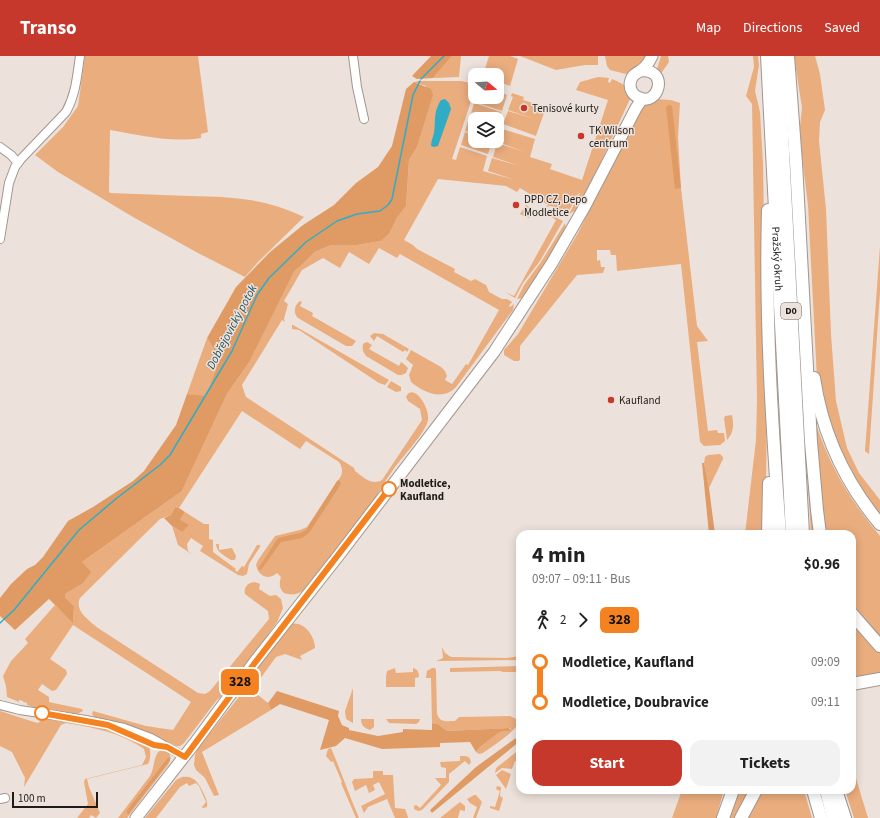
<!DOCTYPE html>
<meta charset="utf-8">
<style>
:root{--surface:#fff;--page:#f2f2f2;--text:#222;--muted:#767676;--accent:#c5382b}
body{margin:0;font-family:"Source Sans 3",sans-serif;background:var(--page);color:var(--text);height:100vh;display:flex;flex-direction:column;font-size:15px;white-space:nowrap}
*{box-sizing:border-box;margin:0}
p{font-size:13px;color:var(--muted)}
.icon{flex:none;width:22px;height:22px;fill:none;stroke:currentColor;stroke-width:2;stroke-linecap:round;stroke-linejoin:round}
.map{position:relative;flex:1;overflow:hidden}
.details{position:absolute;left:516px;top:474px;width:340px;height:264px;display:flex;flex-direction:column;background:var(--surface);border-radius:12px;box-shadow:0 2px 10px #0003}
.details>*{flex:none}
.badge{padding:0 8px;border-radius:6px;font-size:14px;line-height:26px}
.needle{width:26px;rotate:108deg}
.tools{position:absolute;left:468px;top:12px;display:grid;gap:8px}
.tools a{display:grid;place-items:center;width:36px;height:36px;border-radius:8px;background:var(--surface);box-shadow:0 2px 10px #0003;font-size:20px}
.scale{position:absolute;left:12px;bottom:10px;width:86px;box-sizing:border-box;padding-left:4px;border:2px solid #1f1b18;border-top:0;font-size:11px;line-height:14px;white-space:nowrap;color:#1f1b18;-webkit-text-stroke:3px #ede2db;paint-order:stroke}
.map>.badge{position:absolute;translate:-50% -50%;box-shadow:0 0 0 2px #fff}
.legs{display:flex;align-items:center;gap:6px;height:44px;padding:0 16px;font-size:13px}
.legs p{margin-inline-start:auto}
.headline{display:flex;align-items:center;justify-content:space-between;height:68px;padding:0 16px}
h1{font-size:22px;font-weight:700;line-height:30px}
.primary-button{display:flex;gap:8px;margin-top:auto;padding:8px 16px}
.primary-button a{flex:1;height:46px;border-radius:12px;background:var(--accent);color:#fff;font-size:16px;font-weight:700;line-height:46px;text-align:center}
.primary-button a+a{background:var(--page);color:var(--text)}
ul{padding:0 16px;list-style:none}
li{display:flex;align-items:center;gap:14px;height:40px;font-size:15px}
li i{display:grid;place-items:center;width:6px;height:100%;margin:0 5px;background:currentColor}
li i::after{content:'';width:10px;height:10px;margin:-5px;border:3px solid;border-radius:50%;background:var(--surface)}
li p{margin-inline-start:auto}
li:first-child i{background:linear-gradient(#0000 50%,currentColor 0)}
li:last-child i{background:linear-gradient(currentColor 50%,#0000 0)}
header{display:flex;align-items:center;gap:24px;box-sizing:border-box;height:56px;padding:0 20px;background:var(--accent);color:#fff}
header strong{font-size:19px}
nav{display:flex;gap:22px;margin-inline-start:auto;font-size:14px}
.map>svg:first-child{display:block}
.green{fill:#eaad7e}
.forest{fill:#e09a64}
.water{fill:#31acc6}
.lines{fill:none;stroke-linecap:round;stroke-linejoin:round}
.stream{stroke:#31acc6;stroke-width:1.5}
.minor-casing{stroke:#a0968f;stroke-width:10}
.major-casing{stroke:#a0968f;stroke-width:13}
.highway-casing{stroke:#a0968f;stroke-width:14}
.minor{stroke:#fff;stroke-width:8}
.major{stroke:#fff;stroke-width:11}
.highway{stroke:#fff;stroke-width:12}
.line-1-casing{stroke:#fff;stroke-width:9}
.line-1{stroke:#f58220;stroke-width:6}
.poi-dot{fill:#c5382b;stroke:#ede2db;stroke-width:1.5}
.stop-1-dot{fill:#fff;stroke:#f58220;stroke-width:2}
.labels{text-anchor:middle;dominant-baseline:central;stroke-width:3;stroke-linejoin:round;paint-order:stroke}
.shield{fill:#ede2db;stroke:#5d5752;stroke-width:1}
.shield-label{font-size:10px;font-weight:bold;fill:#1f1b18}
.poi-label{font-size:11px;fill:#1f1b18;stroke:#ede2db;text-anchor:start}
.street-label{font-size:11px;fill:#1f1b18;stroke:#ede2db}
.stop-label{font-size:11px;font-weight:bold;fill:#1f1b18;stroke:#ede2db;text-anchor:start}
.water-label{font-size:12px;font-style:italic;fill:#22545f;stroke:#ede2db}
</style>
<header>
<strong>Transo</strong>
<nav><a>Map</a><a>Directions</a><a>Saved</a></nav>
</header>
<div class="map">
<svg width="880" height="762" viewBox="0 0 880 762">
<rect width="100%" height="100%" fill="#ede2db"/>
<path class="green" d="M85 0H198L208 76 201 78V82C171 87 140 79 110 74L109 135 110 137C136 138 163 139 190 140 233 141 264 142 304 161L258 206 245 221 198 197 133 161 58 116 35 99 63 71 78 50Z
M452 0H461L459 21 433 22Z
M489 0H510L518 3 510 30 497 25V19H483Z
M520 0H598V9H585L556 14Z
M605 0H650L630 17 626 18 610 14 607 10Z
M661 0H668L669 6 660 19 657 13Z
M753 0H758L759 9 755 35 760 56 763 107 767 347 766 431 763 478H745L756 384 757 344 752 48 746 40 754 11Z
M794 0H815L820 18 825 54 820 66 819 85 826 153 831 278 836 345 847 392 859 417 880 444V463L838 399 817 323 808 149 801 93 800 70 802 52Z
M598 21 609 22 608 26 610 27 612 23C622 27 631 31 630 43L579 153 569 158 580 137H579L567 158 551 150 546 151 548 149 520 132 517 136 506 130 438 123 404 184 413 189 417 193 455 213 454 216 471 225 475 223 486 229 489 236 502 243H507L512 246 509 250 510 251 514 248 513 254 456 331C443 345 424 337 411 326L409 319 413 309 406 303 411 294 441 311 445 315 447 320 445 324 452 328 466 308 468 309 499 254 400 198 397 202 379 192 369 208 349 196 340 212 323 202 302 214 284 245 288 248 284 263 285 266 282 264 242 329 246 341 354 412 355 415C363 421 372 430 382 424L422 364 420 353 408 345 406 341C413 326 430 351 428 364 425 378 401 402 393 414 381 430 373 447 362 463 349 481 334 499 320 515 314 522 308 531 301 536 296 539 290 539 284 537 279 533 279 527 281 521L277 517C270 523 263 522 258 515L256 509 258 504 275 480 300 474 307 471 341 420C343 414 342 411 339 406L306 385 300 393 242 355 179 452 175 451 171 459 160 463 80 542C74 555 89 564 98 572L198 637 205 638 210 635 269 563 268 555 245 538C243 529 252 523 260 528L259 533 270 540 276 539 281 543 283 552 277 566 230 632 216 645 184 687 180 690H176L142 676 94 661 92 658 93 655 146 670 173 674 191 646 73 569 50 603 66 614 67 618 56 634 52 635 42 628 38 634 49 641V646L82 653 83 655 75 659 40 653 27 649V647L23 646V645L19 644V646L7 641 6 630 3 620 11 605 28 587 25 583 55 549 73 566 74 550 65 541V538L82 528V506L182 435 227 338 250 305 294 216 315 196 331 189H357L381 185 389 178 397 162 406 150 409 104 416 93 426 30 414 26 418 25H461L475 28V33L452 103 456 104 460 91 487 100 483 115 515 124 488 115 492 102 520 110 493 101 497 87 525 96 498 86 502 73 535 83 530 101 552 108 550 113 582 124 608 44 576 34 580 26Z
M497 35 507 39 502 55 475 46 476 41H497Z
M512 37 524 41 523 44 546 51 536 80 503 68 508 55 535 63 508 54 513 41 511 40Z
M656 43 671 44 680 47 678 81 681 132 697 270 708 285 697 286 708 375 717 374 718 377H724L725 385 720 389 704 390 700 386 681 208 617 215 616 199H611L610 194H597V205L600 204 601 211H605L603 217 577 219 520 290V303L519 305H514L504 299V294L518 278 578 177 643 46Z
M474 47 501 56 497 70V63H477L470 61Z
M469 62 475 64V78L465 75Z
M465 76 475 80V85H492L488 98 461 89Z
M526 149 534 154V159C529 164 525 161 520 158Z
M553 160 563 165 540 205 523 227 515 242 505 236 514 240 556 164 552 161Z
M565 167 566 174 564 178 522 242 517 243 524 229 541 206Z
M880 190V236L869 398 865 395Z
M300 245 302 246 300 250 313 257 312 260 356 285 352 290H346L298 262C293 257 294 249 300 245Z
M292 269H293L389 324 385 329 379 327 299 274 292 273Z
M374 277 383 278 409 293 407 296 405 294 403 296 377 280 374 285 370 280Z
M207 282 220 303 206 341 187 338Z
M367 286 372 289 369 293 399 310 401 306 405 309 408 312 406 317 402 319H398L366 300C363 296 361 291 364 287Z
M391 325 401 331V335L396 336 387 331Z
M732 359C734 369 734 376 727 384L724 362 725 360Z
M816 368C830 411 851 446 880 480V585L857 560 852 552V478H824L820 454Z
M720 398 723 401V403L709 432 704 407 705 401 708 399Z
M806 398H808L816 478H811Z
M185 456 204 468H209V483L213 484V496L236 513 235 514 237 516 242 510 244 511 257 489H260V491L249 508 247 518 243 520 238 519 200 495 203 490 191 482 187 488 188 495 193 499 178 489 172 470 182 476 180 464Z
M216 488H219V494L232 492 236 500 235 504H231C225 500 216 496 216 488Z
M852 563 880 595V619L852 623Z
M291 568C304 565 315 580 315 592L300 600 302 604 285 598 276 601 252 634 268 647 271 654 202 696 219 739 214 740 205 722 196 714 194 709 195 699 198 692 238 642 243 630Z
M442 591 445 597 451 601 506 602 520 600V604L436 605 443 602Z
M520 610V616H502L501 615 450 616V612Z
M395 612 396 617 413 616V612C418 613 419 617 419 621L415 622V631H386V621L387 615Z
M432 612H435L436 614 437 658C440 667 447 665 455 665L459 661 510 660 516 663 518 668C512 678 493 690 483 697L479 698 476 696 480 691 500 676 511 675 510 672 447 675 438 668H432L431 622H426L427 615Z
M353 632V667L346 663 345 655Z
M0 655 34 666 38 667C40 665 43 663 46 662 62 658 133 678 148 688 151 694 151 702 148 708L87 723 89 731 100 757 96 762 91 759 89 762H77L88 748 84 726 85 723 142 709 146 701 144 693C120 676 94 672 66 667L61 669 24 731 25 722 12 696 0 690Z
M361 663H374V671L370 674C365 672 361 670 361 663Z
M386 663H420L419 666 416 668 389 667Z
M331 692C341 715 349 739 359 762H356L341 727 342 726 333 705 331 706 326 700 328 693Z
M520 693V697H519L516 705H515L512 713 502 712 495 717 496 712Z
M161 694 169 696 171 703 168 701 126 755V757L129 758 170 705 168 709 127 762H118L150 720C155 712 153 698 161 694Z
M460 700C465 700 470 699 471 706L469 709 465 705 449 718V726L422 754 418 755 414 753V750L416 749 420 752 441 729 435 722H446V712L441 711 440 706 460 705Z
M852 709 868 762H854L845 734H852Z
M502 714 511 718 506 733 496 719Z
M373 715H383V719H393L395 752 405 753 407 758 408 762H395L387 743 368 751 364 757 361 750 385 738 379 726 373 729 375 734 369 737 366 729 355 735 352 726 354 723 373 722Z
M182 721C195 719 199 728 204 738 206 743 208 746 207 751L203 752 202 751 206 746 199 730 196 727 189 730 187 727 180 731 156 762H145L176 724Z
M497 730 501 731 500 740 503 742 499 755 490 752V750L495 751 500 735 496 733Z
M682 734H724L716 762H672Z
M737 734H754L738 762H726Z
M763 734H804L812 762H747Z
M474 739H476L482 746 476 762H473L477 751 470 747 467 743Z
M460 746 465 750V755L460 754 458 762H440Z"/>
<path class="forest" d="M431 0H452L433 22 417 23 412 20Z
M414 26 431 33 433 39 416 93 409 104 406 150 397 162 389 178 381 185 357 189H331L315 196 294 216 250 305 227 338 182 435 82 506 91 516 82 528 65 538V541L74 550 73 567 49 543 15 574 0 560V542L11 528 27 513 35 509 43 501 68 465 93 451 133 425 144 415 176 369 187 338 206 340 220 303 207 282 236 231 270 196 303 169 334 149 356 127 378 111 392 90 406 33Z
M669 49 672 50 681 132 675 133 666 51Z
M702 407H704L709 432 715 478H709Z
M339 424 341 428 309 477 302 482 281 486 261 514 258 513 278 482 300 477 306 474 337 425Z
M175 451 179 452 185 456 180 464 189 469 182 476 172 470 164 462 171 459Z
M277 635 339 655 338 660 342 669 349 672V674L378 680 403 676V673L432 674V668H438L447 675 509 672 511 675 500 676 480 691 476 696 470 686 440 687V691L382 693 345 682 336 690 320 694 329 664 280 648 271 654 268 647Z
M520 679V685L432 757 430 754 476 711Z
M168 701 170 702V705L129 758H127L126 755Z"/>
<path class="water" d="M445 43 449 47 451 53 438 90 434 91 431 90C431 85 433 81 434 77 436 63 433 57 441 44Z"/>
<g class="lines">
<path class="stream" d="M421 23 444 0
M0 567 14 554 79 474 117 442 160 409 170 399 232 295 257 239 269 222 306 186 337 165 357 158 380 155 388 149 392 143 413 39 420 25"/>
<g class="minor-casing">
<path id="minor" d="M353 0 357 31 364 63
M0 91 11 99 18 107
M0 183 9 127 15 111 21 103 66 56C76 38 77 20 80 0
M0 649 20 654 86 664 124 672 151 682 185 701
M0 743 5 742"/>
</g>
<g class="major-casing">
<path id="major" d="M640 15C670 11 659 53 638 41 633 39 630 34 630 28 632 16 638 18 645 11 648 8 650 4 652 0
M136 762 194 688 253 608 339 499 494 296 552 207 585 150 636 52 642 43"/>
</g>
<g class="highway-casing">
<g id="highway">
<path id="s1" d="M767 0 792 478"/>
<path d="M778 0 803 478"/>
<path d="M788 0 796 107 811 386 817 454 820 478"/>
<path d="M768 154C765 262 772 370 780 478"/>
<path d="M814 322C822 376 844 425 880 468"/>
<path d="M768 478 769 427"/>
<path d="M852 558 880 590"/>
<path d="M852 628 880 623"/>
<path d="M813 734 821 762"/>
<path d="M826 734 833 762"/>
<path d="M836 734 845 762"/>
<path d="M723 762 733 734"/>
<path d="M741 762 756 734"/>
</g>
</g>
<use href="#minor" class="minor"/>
<use href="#major" class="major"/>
<use href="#highway" class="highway"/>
</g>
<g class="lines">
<g class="line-1-casing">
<path id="line-1" d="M42 657 108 669 154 689 167 691 185 701 254 608 389 433"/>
</g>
<use href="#line-1" class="line-1"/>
</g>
<g class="poi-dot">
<circle cx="524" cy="52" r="4"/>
<circle cx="581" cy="80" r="4"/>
<circle cx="516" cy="149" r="4"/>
<circle cx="611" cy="344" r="4"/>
</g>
<g class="stop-1-dot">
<circle cx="389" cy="433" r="7"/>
<circle cx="42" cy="657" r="7"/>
</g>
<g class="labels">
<rect class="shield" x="781" y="247" width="20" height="16" rx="3"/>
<g class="shield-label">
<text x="791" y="255">D0</text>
</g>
<g class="poi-label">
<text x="532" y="52">Tenisové kurty</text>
<text x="589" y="74">TK Wilson<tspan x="589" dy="13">centrum</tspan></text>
<text x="524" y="143">DPD CZ, Depo<tspan x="524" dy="13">Modletice</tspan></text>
<text x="619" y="344">Kaufland</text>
</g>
<g class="street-label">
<text stroke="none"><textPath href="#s1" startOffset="203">Pražský okruh</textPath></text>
</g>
<g class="stop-label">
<text x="400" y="427">Modletice,<tspan x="400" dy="13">Kaufland</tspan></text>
</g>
<g class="water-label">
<text transform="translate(232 271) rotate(-62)">Dobřejovický potok</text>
</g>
</g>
</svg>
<div class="tools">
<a><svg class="needle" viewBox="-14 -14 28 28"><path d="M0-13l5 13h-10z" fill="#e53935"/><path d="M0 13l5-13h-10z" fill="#767676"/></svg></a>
<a><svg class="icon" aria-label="layers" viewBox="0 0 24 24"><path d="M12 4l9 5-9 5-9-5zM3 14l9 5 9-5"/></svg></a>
</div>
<div class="scale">100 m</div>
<b class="badge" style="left:240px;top:626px;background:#f58220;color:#111">328</b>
<section class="details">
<div class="headline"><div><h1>4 min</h1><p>09:07 – 09:11 · Bus</p></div><b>$0.96</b></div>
<div class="legs"><svg class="icon" aria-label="walk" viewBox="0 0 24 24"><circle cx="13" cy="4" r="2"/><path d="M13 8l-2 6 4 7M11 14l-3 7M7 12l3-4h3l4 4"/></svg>2<svg class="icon" aria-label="forward" viewBox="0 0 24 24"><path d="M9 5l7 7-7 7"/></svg><b class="badge" style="background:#f58220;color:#111">328</b></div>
<ul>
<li><i style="color:#f58220"></i><b>Modletice, Kaufland</b><p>09:09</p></li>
<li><i style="color:#f58220"></i><b>Modletice, Doubravice</b><p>09:11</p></li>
</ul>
<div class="primary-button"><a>Start</a><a>Tickets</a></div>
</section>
</div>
